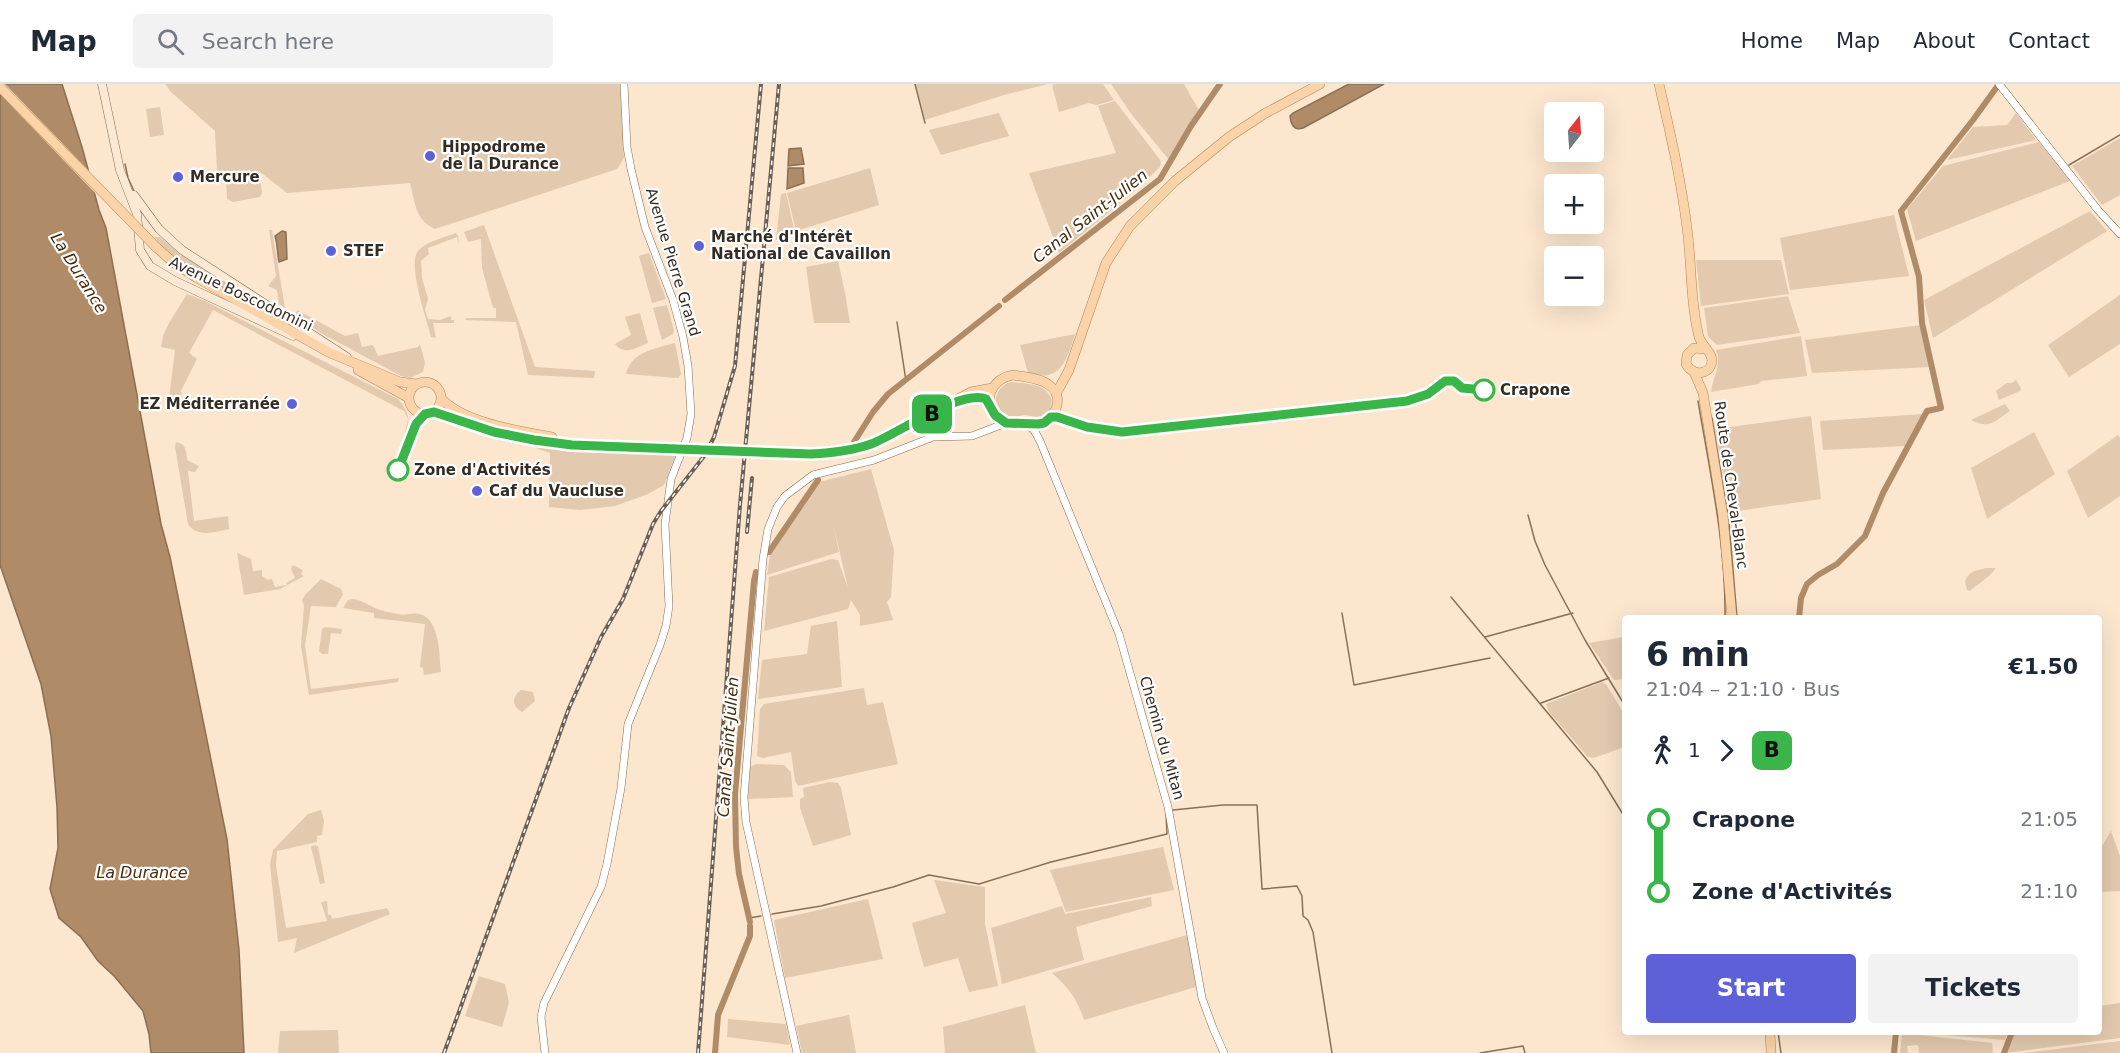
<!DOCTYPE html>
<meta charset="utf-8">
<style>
:root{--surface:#fff;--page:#f2f2f3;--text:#1f2937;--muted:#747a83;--line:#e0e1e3;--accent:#5e60d8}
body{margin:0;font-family:"DejaVu Sans",sans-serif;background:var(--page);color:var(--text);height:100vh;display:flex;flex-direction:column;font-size:22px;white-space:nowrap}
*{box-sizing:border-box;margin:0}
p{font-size:20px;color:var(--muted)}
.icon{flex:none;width:33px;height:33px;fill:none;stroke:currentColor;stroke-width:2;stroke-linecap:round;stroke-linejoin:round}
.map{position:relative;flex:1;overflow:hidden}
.drawer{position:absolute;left:1622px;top:531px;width:480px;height:420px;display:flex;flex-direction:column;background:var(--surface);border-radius:6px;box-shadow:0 6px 24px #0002}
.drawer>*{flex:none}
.badge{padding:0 12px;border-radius:9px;font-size:21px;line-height:39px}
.needle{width:39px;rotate:17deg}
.controls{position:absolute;left:1544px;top:18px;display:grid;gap:12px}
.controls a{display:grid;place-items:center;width:60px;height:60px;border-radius:6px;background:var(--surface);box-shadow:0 6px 24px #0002;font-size:30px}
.map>.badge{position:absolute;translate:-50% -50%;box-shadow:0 0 0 3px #fff}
.legs{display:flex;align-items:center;gap:9px;height:66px;padding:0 24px;font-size:20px}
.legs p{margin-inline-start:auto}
.head{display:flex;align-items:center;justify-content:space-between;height:102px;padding:0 24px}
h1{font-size:33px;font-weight:700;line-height:45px}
.action{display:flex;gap:12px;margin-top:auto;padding:12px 24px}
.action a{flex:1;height:69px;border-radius:6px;background:var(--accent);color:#fff;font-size:24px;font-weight:700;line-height:69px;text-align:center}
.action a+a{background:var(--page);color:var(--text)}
ul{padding:0 24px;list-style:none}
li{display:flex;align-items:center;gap:21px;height:72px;font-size:22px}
li i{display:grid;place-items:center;width:9px;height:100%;margin:0 8px;background:currentColor}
li i::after{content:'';width:15px;height:15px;margin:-8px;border:4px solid;border-radius:50%;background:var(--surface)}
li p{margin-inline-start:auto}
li:first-child i{background:linear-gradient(#0000 50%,currentColor 0)}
li:last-child i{background:linear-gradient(currentColor 50%,#0000 0)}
header{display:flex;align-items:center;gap:36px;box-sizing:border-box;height:84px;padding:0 30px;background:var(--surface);border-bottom:2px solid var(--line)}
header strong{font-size:28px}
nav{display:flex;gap:33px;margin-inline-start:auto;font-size:21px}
.search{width:420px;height:54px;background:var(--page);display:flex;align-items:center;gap:15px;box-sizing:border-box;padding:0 21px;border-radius:6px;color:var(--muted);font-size:22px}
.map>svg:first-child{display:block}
.green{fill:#e3c9ae}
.water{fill:#af8c67;stroke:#8a6f53;stroke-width:1.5}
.pier{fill:#fce6ce}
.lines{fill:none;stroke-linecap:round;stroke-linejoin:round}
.stream{stroke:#8a6f53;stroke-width:1.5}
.canal{stroke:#af8c67;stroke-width:6}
.tertiary-casing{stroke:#806c57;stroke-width:8}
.secondary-casing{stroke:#806c57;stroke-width:9}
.primary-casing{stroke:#b28554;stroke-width:10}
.tertiary{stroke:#fff;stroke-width:7}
.secondary{stroke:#fce9d4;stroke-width:8}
.primary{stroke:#fad3a8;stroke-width:9}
.rail-casing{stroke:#6b5e52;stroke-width:4}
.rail{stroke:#fff;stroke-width:1.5;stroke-dasharray:4.5;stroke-linecap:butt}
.primary-bridge-casing{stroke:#b28554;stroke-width:10;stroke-linecap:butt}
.primary-bridge{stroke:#fad3a8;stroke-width:9}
.line-1-casing{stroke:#fff;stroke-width:14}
.line-1{stroke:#3ab54a;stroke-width:9}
.poi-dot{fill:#5e60d8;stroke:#fff;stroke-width:2}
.stop-1-dot{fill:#fff;stroke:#3ab54a;stroke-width:3}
.labels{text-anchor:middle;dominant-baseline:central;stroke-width:4.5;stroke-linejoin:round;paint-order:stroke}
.poi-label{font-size:15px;font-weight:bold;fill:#342b23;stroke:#fff;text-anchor:start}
.street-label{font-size:15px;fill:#342b23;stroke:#fff}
.stop-label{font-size:15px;font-weight:bold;fill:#342b23;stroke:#fff;text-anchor:start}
.water-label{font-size:16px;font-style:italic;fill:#462d0e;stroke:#fff}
</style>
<header>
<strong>Map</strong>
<div class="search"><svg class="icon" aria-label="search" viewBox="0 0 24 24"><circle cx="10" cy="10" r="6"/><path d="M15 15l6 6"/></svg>Search here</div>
<nav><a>Home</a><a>Map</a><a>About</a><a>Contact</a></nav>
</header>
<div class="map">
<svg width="2120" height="969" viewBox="0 0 2120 969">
<rect width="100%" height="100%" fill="#fce6ce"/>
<path class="green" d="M165 0H620L624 74 617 85 435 145C415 136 415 118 410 99L287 109 259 87 262 109 260 113 233 118 227 115 226 87H217L215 47 171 8Z
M916 0H1048L1004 11 925 36Z
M1055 0H1103L1114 16 1097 21 1089 19 1059 28 1052 1Z
M1111 0H1184L1200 28 1190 42 1170 77 1132 31Z
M1115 17 1161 77 1160 83 1130 111 1059 169 1029 89 1116 69 1098 22Z
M160 23 164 51 150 53 146 25Z
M999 29 1009 52 941 71 929 46Z
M2016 29 2036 56 1947 76 1973 43 2007 41Z
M2120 54V111L2102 121 2072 82Z
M2039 58 2070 97 1916 157 1907 125 1943 82Z
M870 84 879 121 796 147 787 109Z
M786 109 794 145 776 156 781 110Z
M2090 127 2107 147 1933 254 1924 216Z
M1894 131 1909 192 1790 206 1780 154Z
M484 141 535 283 595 287 594 294 528 291 516 238 465 236 467 234H496V224H493L482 184 481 155 468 158 464 148Z
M269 146H272L285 224 279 220 277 206 268 202 276 192Z
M456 149 458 152 459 161 457 153 428 164 429 170 421 177 422 194 428 215 425 226 428 235 440 236 451 232V236H454V239H433L436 254 431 253C427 236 407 180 418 167 426 157 444 154 456 149Z
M156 153H160L179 169 180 172 182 171 194 179 195 177 301 246C257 222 186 192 155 154Z
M649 169 666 215 652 219 639 172Z
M1696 176H1781L1789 210 1701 222Z
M838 177 845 209 850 239H814L806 183Z
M187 210 205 217 398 315C412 332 410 338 403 358L408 335 404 327 213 226 189 269 197 275 181 307 183 319 169 314 175 266 161 263 163 252 169 239Z
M2120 211V260L2069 293 2048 261Z
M1788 212 1800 249 1717 261 1708 253 1704 224Z
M667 221 674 246 673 250 662 256 653 224Z
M297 226 345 252 358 249 362 263 373 261 378 272 418 263 420 260 425 279 423 288 410 294 401 292 321 249 295 232Z
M640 229 648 259C635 264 625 272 615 260L631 251 625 233Z
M1921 241 1931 283 1812 289 1805 256Z
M1075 250C1067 276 1060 300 1028 289L1020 261Z
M1801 252 1807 292 1761 297 1759 300 1711 308C1713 293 1722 281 1716 266Z
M675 259 681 290 678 294 626 290C632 267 654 265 675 259Z
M2016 296 2021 304 2020 307 1999 316 1996 307 2007 299H2012Z
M1011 298C1027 300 1046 299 1052 316L1049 328 1039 334C1034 334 1030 331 1025 331 1018 331 1015 336 1007 333 988 326 995 302 1011 298Z
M2005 320 2010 327C1995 337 1989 346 1971 336Z
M1923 330 1907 362 1823 366 1820 337Z
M1811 332 1821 415 1730 428 1715 345Z
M2034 348 2055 390 1987 435 1971 384Z
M2118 351 2120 354V412L2088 434 2067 387Z
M176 358C186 360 186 366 187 376L199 382 195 388 188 387 194 437 228 432 229 445C215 448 197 454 188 440L175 363Z
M536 363 676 370 664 401 648 410 615 422 580 426 549 423 550 369 538 365Z
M871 385 894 466 891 513 887 518 893 536 860 542V531L851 516 848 525 764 547 769 493 831 475 838 476 848 504 833 439 839 468 767 491 770 471 819 398Z
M237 469 251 475 253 487 262 486V492L268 496 272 495 275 503 287 501 286 499 295 494 291 485 293 481 303 486 301 490 304 492 280 505 244 511Z
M1986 484H1996L1990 491 1970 507 1967 506 1965 498C1969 486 1976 487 1986 484Z
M321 495 341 505 343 510 336 523 311 522 305 561 311 605 399 594 398 598 309 611 301 562 304 522 302 516 305 511Z
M353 515C361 516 367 520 375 524 381 527 390 528 397 530 405 532 412 528 420 530 440 536 439 570 441 588L424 591 423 584 420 583 425 540 374 534V529L343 524 348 516Z
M837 537 842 603 758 615 762 576 807 570 811 542Z
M325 543 342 545 341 550 331 549 328 570H322L319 567 322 545Z
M1624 553V595L1614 596 1589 559Z
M1602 598 1606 600 1624 630V663L1594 674 1588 673 1549 628 1546 620Z
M864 604 867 621 883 618 898 680 798 702 795 697 791 668 763 674 757 672 760 625 764 620Z
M521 606 533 608 535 617 522 628C512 622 511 613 521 606Z
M756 680 784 681 791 688 793 713 748 715 750 683Z
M830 698 838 699 841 704 851 751 813 762 800 724V715L804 713 803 704Z
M321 726 324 737 322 751 317 752V758L277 767 276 782 286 844 327 837 321 818 327 817 328 831H331L332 835 387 824 390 830 294 869 297 854 278 858 270 780 273 766 308 730Z
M2111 747 2120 772V807L2099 808V767Z
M313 761 318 762 325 799 320 800 311 763Z
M1163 763 1174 806 1066 828 1050 786Z
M934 796 985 803V840L998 902 969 908 958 874 924 883 912 839 946 829Z
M1151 813 1152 822 1076 843 1084 876 1002 900 991 844 1062 822 1065 830Z
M868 815 883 875 785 894 774 836Z
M1187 851 1196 903 1084 936C1078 916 1068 903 1052 889Z
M479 892 505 900 509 918 502 943 465 932Z
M2120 919V954L2006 969 2013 948H2098L2099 922Z
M1025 921 1036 969H945L943 943Z
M849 931 856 969H802L796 942Z
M728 935 786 940 790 961 727 953Z
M338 946 339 969H278L280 947Z
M1931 948H2008L2005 956 1932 950Z
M1902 949 1992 959 1993 969H1919L1918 961 1907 962 1908 969H1900Z
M2120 957V969H2023Z"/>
<path class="water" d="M0 0H62L82 63 99 126 106 144 161 440 170 473 227 755 239 866 244 969H151L149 950 143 927 115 893 98 877 81 853 59 834 50 805 58 764 57 723 51 652 41 600 0 481Z
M1349 0H1384L1303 44C1294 47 1291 41 1290 32L1293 29Z
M801 64 804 80 788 82 789 65Z
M788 84H803L804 99 787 105Z
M282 147 286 148 287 175 279 178C277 169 278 161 275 152Z"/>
<path class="pier" d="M0 0H5L94 92 98 112 0 10Z"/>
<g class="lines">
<path class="stream" d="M915 0 925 39
M125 80 128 94 134 107
M2069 81 2120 51
M897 238 906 297
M1698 317C1710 388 1726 461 1725 534
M1712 334 1729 438 1737 534
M1528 431 1535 457 1545 481 1585 556 1624 620
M1451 513 1597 688 1624 732
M1342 529 1354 601 1490 574
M1485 553 1573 529
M1541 619 1609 594
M1173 726 1223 721H1257L1262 805 1297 802 1302 812 1303 832 1308 836 1313 848 1332 969
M772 830 821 822 893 803 929 791 979 800 1051 778 1167 750 1166 728
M749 834 761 832
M1778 948 1781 969
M1480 969 1523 962 1525 969"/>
<path class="canal" d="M1005 216 1160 95 1191 42 1220 0
M854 358 873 328 888 310 999 222
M769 468 818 396
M1799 534 1801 514 1807 500 1818 491 1837 480 1865 452 1883 409 1927 327 1941 324 1922 239 1919 193 1901 127 1973 36 1999 0
M750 838 739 790 736 763 735 710 754 497 756 488
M715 969 718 931 750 852V842
M1894 969 1896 948
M2004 969 2012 948"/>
<g class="tertiary-casing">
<path id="tertiary" d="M1999 0 2098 126 2120 150
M1026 340 1034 346 1040 357 1119 550 1168 723 1202 914 1213 944 1224 969
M545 969 541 933 544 919 601 803 607 780 621 704 628 640 660 561 666 542 669 522 665 440 671 395 687 354 691 330 688 282 683 253 673 216 645 143 631 85 627 63 624 0
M797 969 746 738 744 713 763 475 768 445 777 423 785 412 813 391 874 376 933 353 972 352 1006 339"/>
</g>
<g class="secondary-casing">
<path id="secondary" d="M102 0 120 86 137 130 140 166 150 182 175 197 293 252
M134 111 159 145 182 166 347 273"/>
</g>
<g class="primary-casing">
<path id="primary" d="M1659 0C1670 48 1681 95 1687 144 1692 180 1690 218 1699 253 1702 261 1708 265 1711 272 1716 288 1695 296 1686 280L1687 271 1694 264 1705 265
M156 163 174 179 197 194 328 268 400 298 417 300
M358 286 409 314
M1694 288 1703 309 1723 432 1732 534
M1014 291C1024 293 1041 294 1049 301 1067 314 1054 339 1034 340 1026 340 1015 341 1007 339 979 331 986 294 1014 291Z
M409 314a16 16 0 1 1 32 0a16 16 0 1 1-32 0Z
M1056 310 1069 286 1106 179 1130 142 1175 97 1229 53 1264 30 1320 0
M441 314C463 339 520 347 552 353
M434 328 494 348 534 356 572 361 671 364
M780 369H832L859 364 879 357 971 308 992 304
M1770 948 1771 969"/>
</g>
<use href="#tertiary" class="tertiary"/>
<use href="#secondary" class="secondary"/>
<use href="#primary" class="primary"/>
<g class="rail-casing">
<path id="rail" d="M747 448 752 394
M444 969 569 624 601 553 623 515 653 440 661 427 705 371 714 353 735 282 761 0
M698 969 740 421 779 0"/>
</g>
<use href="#rail" class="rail"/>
<g class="primary-bridge-casing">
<path id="primary-bridge" d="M0 3 156 163
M671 364 780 369"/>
</g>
<use href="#primary-bridge" class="primary-bridge"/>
</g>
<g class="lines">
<g class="line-1-casing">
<path id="line-1" d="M398 386 416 340 425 330 434 328 494 348 534 356 572 361 811 370C832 369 851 367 871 360 898 350 960 305 986 315L995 331 1006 339 1038 340 1044 339 1051 333H1057L1087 343 1122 348 1407 317 1428 310 1445 297H1454L1462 304 1484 306"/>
</g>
<use href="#line-1" class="line-1"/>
</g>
<g class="poi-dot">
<circle cx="430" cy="72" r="6"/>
<circle cx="178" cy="93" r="6"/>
<circle cx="699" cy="162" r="6"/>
<circle cx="331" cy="167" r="6"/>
<circle cx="292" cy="320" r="6"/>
<circle cx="477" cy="407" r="6"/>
</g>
<g class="stop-1-dot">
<circle cx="1484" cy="306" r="10"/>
<circle cx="398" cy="386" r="10"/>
</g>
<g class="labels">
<g class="poi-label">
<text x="442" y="63">Hippodrome<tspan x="442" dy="17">de la Durance</tspan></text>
<text x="190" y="93">Mercure</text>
<text x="711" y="153">Marché d'Intérêt<tspan x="711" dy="17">National de Cavaillon</tspan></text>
<text x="343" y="167">STEF</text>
<text x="280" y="320" text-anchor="end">EZ Méditerranée</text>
<text x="489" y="407">Caf du Vaucluse</text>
</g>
<g class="street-label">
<text transform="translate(673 178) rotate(73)">Avenue Pierre Grand</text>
<text transform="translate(241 210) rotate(25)">Avenue Boscodomini</text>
<text transform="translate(1731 401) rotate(82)">Route de Cheval-Blanc</text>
<text transform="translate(1162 654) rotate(74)">Chemin du Mitan</text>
</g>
<g class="stop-label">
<text x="1500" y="306">Crapone</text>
<text x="414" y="386">Zone d'Activités</text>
</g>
<g class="water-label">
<text transform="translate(1090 132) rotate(-38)">Canal Saint-Julien</text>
<text transform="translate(79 189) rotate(58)">La Durance</text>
<text transform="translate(728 663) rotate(-86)">Canal Saint-Julien</text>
<text x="142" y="788">La Durance</text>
</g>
</g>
</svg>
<div class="controls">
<a><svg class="needle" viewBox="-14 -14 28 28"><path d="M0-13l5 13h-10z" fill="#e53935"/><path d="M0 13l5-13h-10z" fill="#747a83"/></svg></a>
<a>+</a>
<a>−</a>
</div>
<b class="badge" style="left:932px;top:330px;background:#3ab54a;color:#111">B</b>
<section class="drawer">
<div class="head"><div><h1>6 min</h1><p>21:04 – 21:10 · Bus</p></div><b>€1.50</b></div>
<div class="legs"><svg class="icon" aria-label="walk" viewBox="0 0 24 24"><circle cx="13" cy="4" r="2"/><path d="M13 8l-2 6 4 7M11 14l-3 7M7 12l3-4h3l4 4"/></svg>1<svg class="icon" aria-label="forward" viewBox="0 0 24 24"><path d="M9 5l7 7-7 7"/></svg><b class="badge" style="background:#3ab54a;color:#111">B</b></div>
<ul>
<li><i style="color:#3ab54a"></i><b>Crapone</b><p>21:05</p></li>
<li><i style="color:#3ab54a"></i><b>Zone d'Activités</b><p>21:10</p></li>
</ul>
<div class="action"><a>Start</a><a>Tickets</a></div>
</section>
</div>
